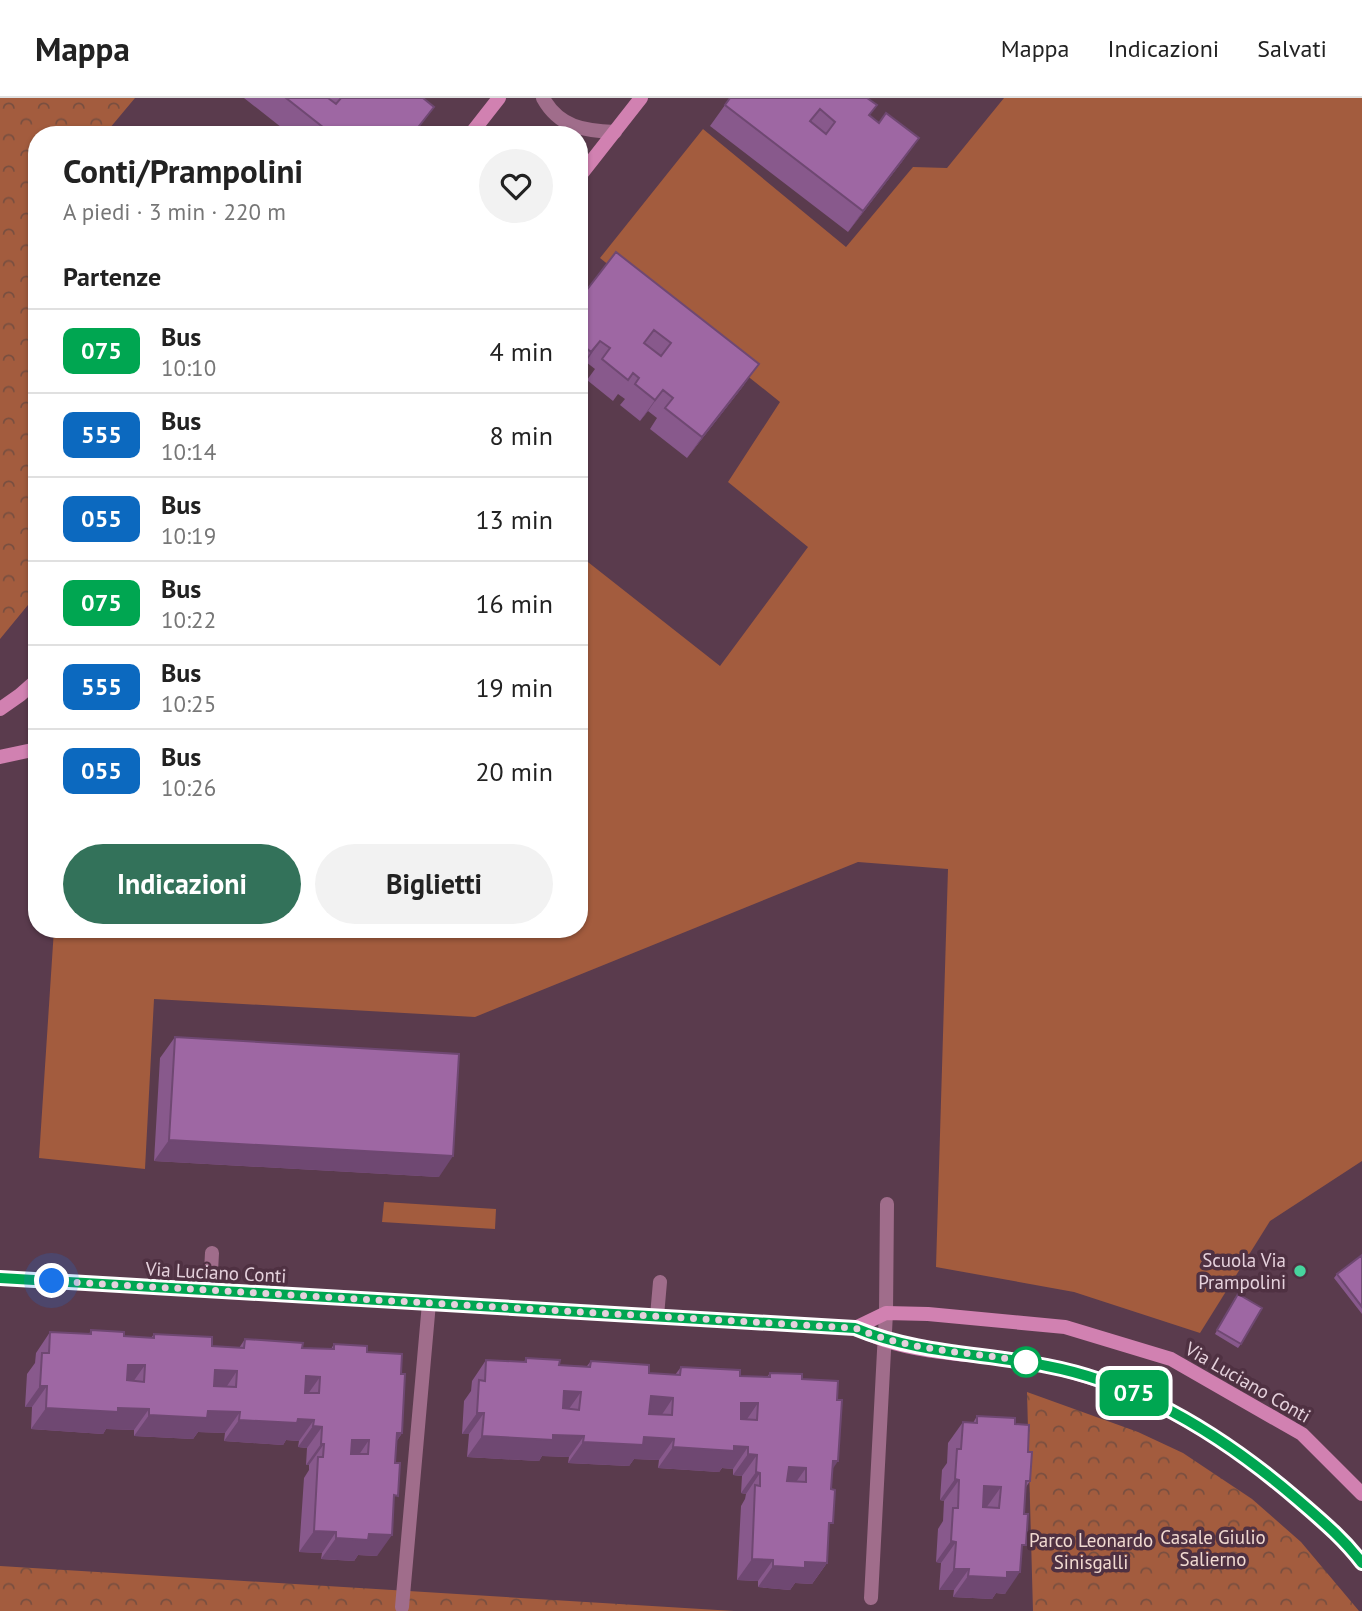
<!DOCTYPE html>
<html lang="it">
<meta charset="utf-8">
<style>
:root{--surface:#fff;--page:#f2f2f2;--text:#222;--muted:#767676;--line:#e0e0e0;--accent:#33725a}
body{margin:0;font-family:"PT Sans",sans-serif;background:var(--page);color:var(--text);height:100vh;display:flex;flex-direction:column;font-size:26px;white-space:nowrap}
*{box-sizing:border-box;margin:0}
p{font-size:23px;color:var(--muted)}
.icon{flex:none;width:38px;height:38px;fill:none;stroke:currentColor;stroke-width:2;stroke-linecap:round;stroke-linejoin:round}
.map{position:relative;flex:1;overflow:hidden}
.sheet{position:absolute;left:28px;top:28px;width:560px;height:812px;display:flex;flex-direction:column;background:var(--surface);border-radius:28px;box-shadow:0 2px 5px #0004}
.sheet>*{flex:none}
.badge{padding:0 14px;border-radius:10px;font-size:24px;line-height:46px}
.you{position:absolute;width:35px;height:35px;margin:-18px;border:5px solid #fff;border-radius:50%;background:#1a73e8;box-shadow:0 0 0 10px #1a73e833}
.map>.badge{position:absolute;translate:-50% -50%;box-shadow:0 0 0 4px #fff}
h2{padding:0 35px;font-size:26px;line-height:63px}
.round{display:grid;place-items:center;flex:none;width:74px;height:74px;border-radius:37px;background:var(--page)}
.overview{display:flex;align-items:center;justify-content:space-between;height:119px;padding:0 35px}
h1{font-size:33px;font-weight:800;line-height:52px}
.cta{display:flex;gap:14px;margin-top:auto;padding:14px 35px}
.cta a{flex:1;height:80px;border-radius:42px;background:var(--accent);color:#fff;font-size:28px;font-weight:800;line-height:80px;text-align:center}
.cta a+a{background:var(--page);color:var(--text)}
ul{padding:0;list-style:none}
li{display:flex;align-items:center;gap:21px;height:84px;padding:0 35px;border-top:2px solid var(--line)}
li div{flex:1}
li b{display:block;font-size:26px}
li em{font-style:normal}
li .badge{min-width:77px;font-weight:700;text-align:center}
header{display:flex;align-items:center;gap:42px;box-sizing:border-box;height:98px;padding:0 35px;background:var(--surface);border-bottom:2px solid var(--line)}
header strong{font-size:33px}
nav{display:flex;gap:38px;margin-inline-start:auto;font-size:24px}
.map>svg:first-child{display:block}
.green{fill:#a35c3e}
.park{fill:url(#park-crowns)}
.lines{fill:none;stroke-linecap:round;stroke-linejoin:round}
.lane{stroke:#a06d8b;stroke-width:14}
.street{stroke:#a06d8b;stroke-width:14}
.secondary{stroke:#d181b1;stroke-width:14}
.wall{fill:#88598c}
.shaded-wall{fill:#6f4872}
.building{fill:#9e67a3;stroke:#6f4872;stroke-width:2;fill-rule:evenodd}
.line-casing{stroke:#fff;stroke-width:16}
.line{stroke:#00a651;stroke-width:10}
.walk{stroke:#e5d1dc;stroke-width:7;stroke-dasharray:0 12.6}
.poi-dot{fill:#47d49e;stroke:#4f3142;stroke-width:2.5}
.stop-dot{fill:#fff;stroke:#00a651;stroke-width:3.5}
.labels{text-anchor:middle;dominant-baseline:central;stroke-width:7;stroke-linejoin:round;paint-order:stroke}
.poi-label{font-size:19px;fill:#e5d1dc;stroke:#4f3142;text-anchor:end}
.street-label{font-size:19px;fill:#e5d1dc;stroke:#4f3142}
.park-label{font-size:19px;fill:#f1dad1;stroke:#4f3142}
</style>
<header>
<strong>Mappa</strong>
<nav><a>Mappa</a><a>Indicazioni</a><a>Salvati</a></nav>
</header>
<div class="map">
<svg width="1362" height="1513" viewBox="0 0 1362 1513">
<defs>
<pattern id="park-crowns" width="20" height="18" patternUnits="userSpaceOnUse" patternTransform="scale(1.75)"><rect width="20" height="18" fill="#a35c3e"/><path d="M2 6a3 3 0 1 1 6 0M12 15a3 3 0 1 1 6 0" fill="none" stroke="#794f40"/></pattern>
</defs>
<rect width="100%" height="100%" fill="#5a3b4d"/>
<path class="green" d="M1004 0H1362V1063L1270 1123 1200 1235 1074 1194 936 1169 948 771 858 764 475 919 154 901 145 1071 39 1060 54 831H579V457L720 568 808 449 728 384 780 304 600 160 703 31 846 149 913 69 947 70Z
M384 1104 496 1111 495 1131 382 1124Z"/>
<path class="park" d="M0 0H135L104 37H37V496L0 541Z
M1027 1294 1138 1334 1183 1355 1252 1401 1301 1444 1359 1513H1033Z
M0 1468 734 1513H0Z"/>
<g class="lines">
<path class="lane" d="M210 1192 212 1155
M886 1215 887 1106
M657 1218 660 1184"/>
<path class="street" d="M543 0C559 29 584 33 615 34
M871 1500 886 1215
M402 1509 429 1205"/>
<path class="secondary" d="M470 37 499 0
M579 79 641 0
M0 611 20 597 37 582
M0 659 37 651
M0 1180 855 1230C865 1234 874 1239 884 1242 939 1260 997 1255 1052 1269 1148 1292 1228 1341 1302 1405 1324 1424 1344 1441 1362 1465
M855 1230 886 1215 928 1216 1065 1229 1171 1261 1302 1336 1362 1396"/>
</g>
<path class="wall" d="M244 0H423L414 37H291Z
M730 0 870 17 904 61 848 134 710 28Z
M616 154 744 287 687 360 650 331 657 320 648 313 640 323 620 307 625 301 618 296 613 303 587 282 595 271 586 264 579 271V202Z
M175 939 439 1079 154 1063 160 960Z
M1362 1157V1216L1334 1180 1337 1176Z
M1235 1200 1241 1246 1238 1250 1215 1236Z
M91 1232 124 1238 151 1240 154 1236 212 1248 239 1250 245 1241 302 1250 331 1251 334 1246 367 1254 401 1276 402 1335 396 1344 393 1405 377 1458 358 1457 354 1463 321 1461 322 1455 299 1454 304 1380 309 1372V1367H306L307 1350 298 1349 299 1343 286 1342 283 1347 224 1343 225 1335 198 1334 193 1341 134 1338V1332L106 1331 103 1336 31 1331 32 1309H25L27 1276 35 1265 36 1255 50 1234 89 1236Z
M526 1260 559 1267 587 1268 591 1263 649 1275 675 1277 681 1269 740 1278 767 1279 770 1275 802 1281 832 1372 827 1465 812 1486 795 1485 790 1492 758 1489V1483L737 1482 741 1408 745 1401 746 1396 741 1395 742 1378 733 1377V1371L722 1370 719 1374 658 1370 659 1362 634 1361 629 1368 568 1365 569 1359 542 1358 539 1363 467 1359 469 1336H462L464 1303 471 1293 472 1283 486 1262 524 1264Z
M977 1318 1015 1326 1028 1354 1030 1383 1026 1389 1021 1454 1005 1496 996 1495 992 1501 953 1499 954 1492H939L941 1465 936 1464 938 1431 943 1423 944 1403 940 1402 942 1372 947 1365 948 1345 963 1324 973 1325Z"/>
<path class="shaded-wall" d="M919 40 904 61 848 134 863 113Z
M600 243 586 264 579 271 591 254Z
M759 266 744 287 687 360 702 339Z
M663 292 648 313 640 323 655 302Z
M169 1042 453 1058 439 1079 154 1063Z
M128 1267H145L130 1288H113Z
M215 1272 237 1273 223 1294 200 1293Z
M306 1278 320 1279 305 1300Z
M40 1288H47L32 1309H25Z
M564 1293 581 1294 566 1315 549 1314Z
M651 1298 673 1300 659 1321 636 1319Z
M741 1305H758L743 1327 726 1326Z
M46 1310H118L149 1311 134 1332 106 1331 103 1336 31 1331Z
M208 1313 240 1314 225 1335 198 1334 193 1341 134 1338 149 1317Z
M477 1315H484L469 1336H462Z
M298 1321 314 1322 299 1343 286 1342 283 1347 224 1343 239 1322Z
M313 1328 322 1329 307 1350 298 1349Z
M397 1335H402L388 1356Z
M553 1337 584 1338 569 1359 542 1358 539 1363 467 1359 482 1338Z
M644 1339 674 1341 659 1362 634 1361 629 1368 568 1365 583 1344Z
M352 1342H369L354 1364 337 1363Z
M321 1346H324L309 1367H306Z
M734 1348 748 1349 733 1371 722 1370 719 1374 658 1370 673 1349Z
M748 1356 757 1357 742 1378 733 1377Z
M833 1363H838L824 1384Z
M789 1369 806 1370 791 1391 774 1390Z
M756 1374 760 1375 746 1396 741 1395Z
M955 1381 959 1382 944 1403 940 1402Z
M984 1388 1001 1389 986 1410 969 1409Z
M314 1433 336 1434 322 1455 299 1454Z
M369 1436 392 1437 377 1458 358 1457 354 1463 321 1461 336 1440Z
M951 1443 956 1444 941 1465 936 1464Z
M752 1461 773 1462 758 1483 737 1482Z
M805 1464 827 1465 812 1486 795 1485 790 1492 758 1489 773 1468Z
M954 1471H969L954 1492H939Z
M1007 1474H1020L1005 1496 996 1495 992 1501 953 1499 968 1478Z"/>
<path class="building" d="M286 0H328L336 6 341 0H423L434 9 412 37H333Z
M730 0H867L877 7 869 17 879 25 886 15 919 40 863 113 725 7ZM820 11 835 24 826 36 810 23Z
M616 154 759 266 702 339 665 310 673 300 663 292 655 302 635 286 639 280 633 275 628 282 602 261 610 250 600 243 591 254 579 244V202ZM654 232 671 245 661 258 644 245Z
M175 939 459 956 453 1058 169 1042Z
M1362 1157V1209L1337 1176Z
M1238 1196 1262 1210 1241 1246 1217 1232Z
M91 1232 124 1234V1238L154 1240V1236L212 1239V1248L244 1250 245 1241 303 1245 302 1250 334 1251V1246L367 1248V1254L402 1256 401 1276H405L402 1335H397L395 1365H400L398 1398 394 1397 392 1437 369 1436 368 1442 336 1440V1434L314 1433 318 1359H323L324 1346H321L322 1329 313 1328 314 1322 298 1321 297 1325 239 1322 240 1314 208 1313 207 1320 149 1317V1311L118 1310V1314L46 1310 47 1288H40L42 1255H49L50 1234 91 1236ZM128 1267H145L144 1284 127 1282ZM215 1272 237 1273 236 1289 214 1288ZM306 1278 320 1279 319 1295H305ZM352 1342H369L368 1356H351Z
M526 1260 560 1262 559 1267 590 1269 591 1263 649 1267V1275L680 1277 681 1269 740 1272V1278L770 1279V1275L802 1276V1281L838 1283 837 1302H842L838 1363H833L831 1391 835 1392 833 1425H829L827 1465 805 1464V1470L773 1468V1462L752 1461 755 1387 760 1388V1375L756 1374 757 1357 748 1356V1349L734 1348V1353L673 1349 674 1341 644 1339 643 1347 583 1344 584 1338 553 1337V1342L482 1338 484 1315H477L479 1282 485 1283 486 1262 526 1264ZM564 1293 581 1294 579 1312 563 1310ZM651 1298 673 1300 672 1317 649 1316ZM741 1305H758L757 1322 741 1321ZM789 1369 806 1370V1384L787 1383Z
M977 1318 1015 1320V1326L1029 1327 1028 1354H1032L1030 1383H1026L1024 1416H1028L1026 1447H1022L1020 1474H1007V1480L968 1478 969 1471H954L956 1444 951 1443 953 1410H958L959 1382 955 1381 957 1351H961L963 1324 977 1325ZM984 1388 1001 1389 999 1410 983 1409Z"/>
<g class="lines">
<g class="line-casing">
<path id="line" d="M0 1180 855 1230C917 1256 982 1255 1047 1268 1142 1286 1226 1340 1298 1402 1321 1422 1343 1440 1362 1465"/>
</g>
<use href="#line" class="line"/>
<path class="walk" d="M52 1183 855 1230C915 1255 971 1253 1034 1265L1026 1264"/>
</g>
<circle class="poi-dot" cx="1300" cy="1173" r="7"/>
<circle class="stop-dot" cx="1026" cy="1264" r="14"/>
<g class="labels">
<g class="poi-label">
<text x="1286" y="1162">Scuola Via<tspan x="1286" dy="22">Prampolini</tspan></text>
</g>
<g class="street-label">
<text transform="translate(216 1174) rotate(3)">Via Luciano Conti</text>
<text transform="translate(1248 1284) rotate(30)">Via Luciano Conti</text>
</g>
<g class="park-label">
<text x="1213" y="1439">Casale Giulio<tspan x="1213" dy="22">Salierno</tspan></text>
<text x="1091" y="1442">Parco Leonardo<tspan x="1091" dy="22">Sinisgalli</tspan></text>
</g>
</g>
</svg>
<div class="you" style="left:52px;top:1183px"></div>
<b class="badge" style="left:1134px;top:1295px;background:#00a651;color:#fff">075</b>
<section class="sheet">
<div class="overview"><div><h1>Conti/Prampolini</h1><p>A piedi · 3 min · 220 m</p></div><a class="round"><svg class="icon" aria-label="heart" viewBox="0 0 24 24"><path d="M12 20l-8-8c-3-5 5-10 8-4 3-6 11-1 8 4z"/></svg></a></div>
<h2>Partenze</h2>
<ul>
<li><span class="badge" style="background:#00a651;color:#fff">075</span><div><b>Bus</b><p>10:10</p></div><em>4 min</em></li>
<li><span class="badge" style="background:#0c69bf;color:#fff">555</span><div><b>Bus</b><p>10:14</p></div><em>8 min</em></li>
<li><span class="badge" style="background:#0c69bf;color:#fff">055</span><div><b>Bus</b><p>10:19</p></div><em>13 min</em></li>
<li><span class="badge" style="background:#00a651;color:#fff">075</span><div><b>Bus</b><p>10:22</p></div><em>16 min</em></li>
<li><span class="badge" style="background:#0c69bf;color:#fff">555</span><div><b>Bus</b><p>10:25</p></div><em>19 min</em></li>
<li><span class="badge" style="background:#0c69bf;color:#fff">055</span><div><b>Bus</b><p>10:26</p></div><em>20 min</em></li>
</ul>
<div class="cta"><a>Indicazioni</a><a>Biglietti</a></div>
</section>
</div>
